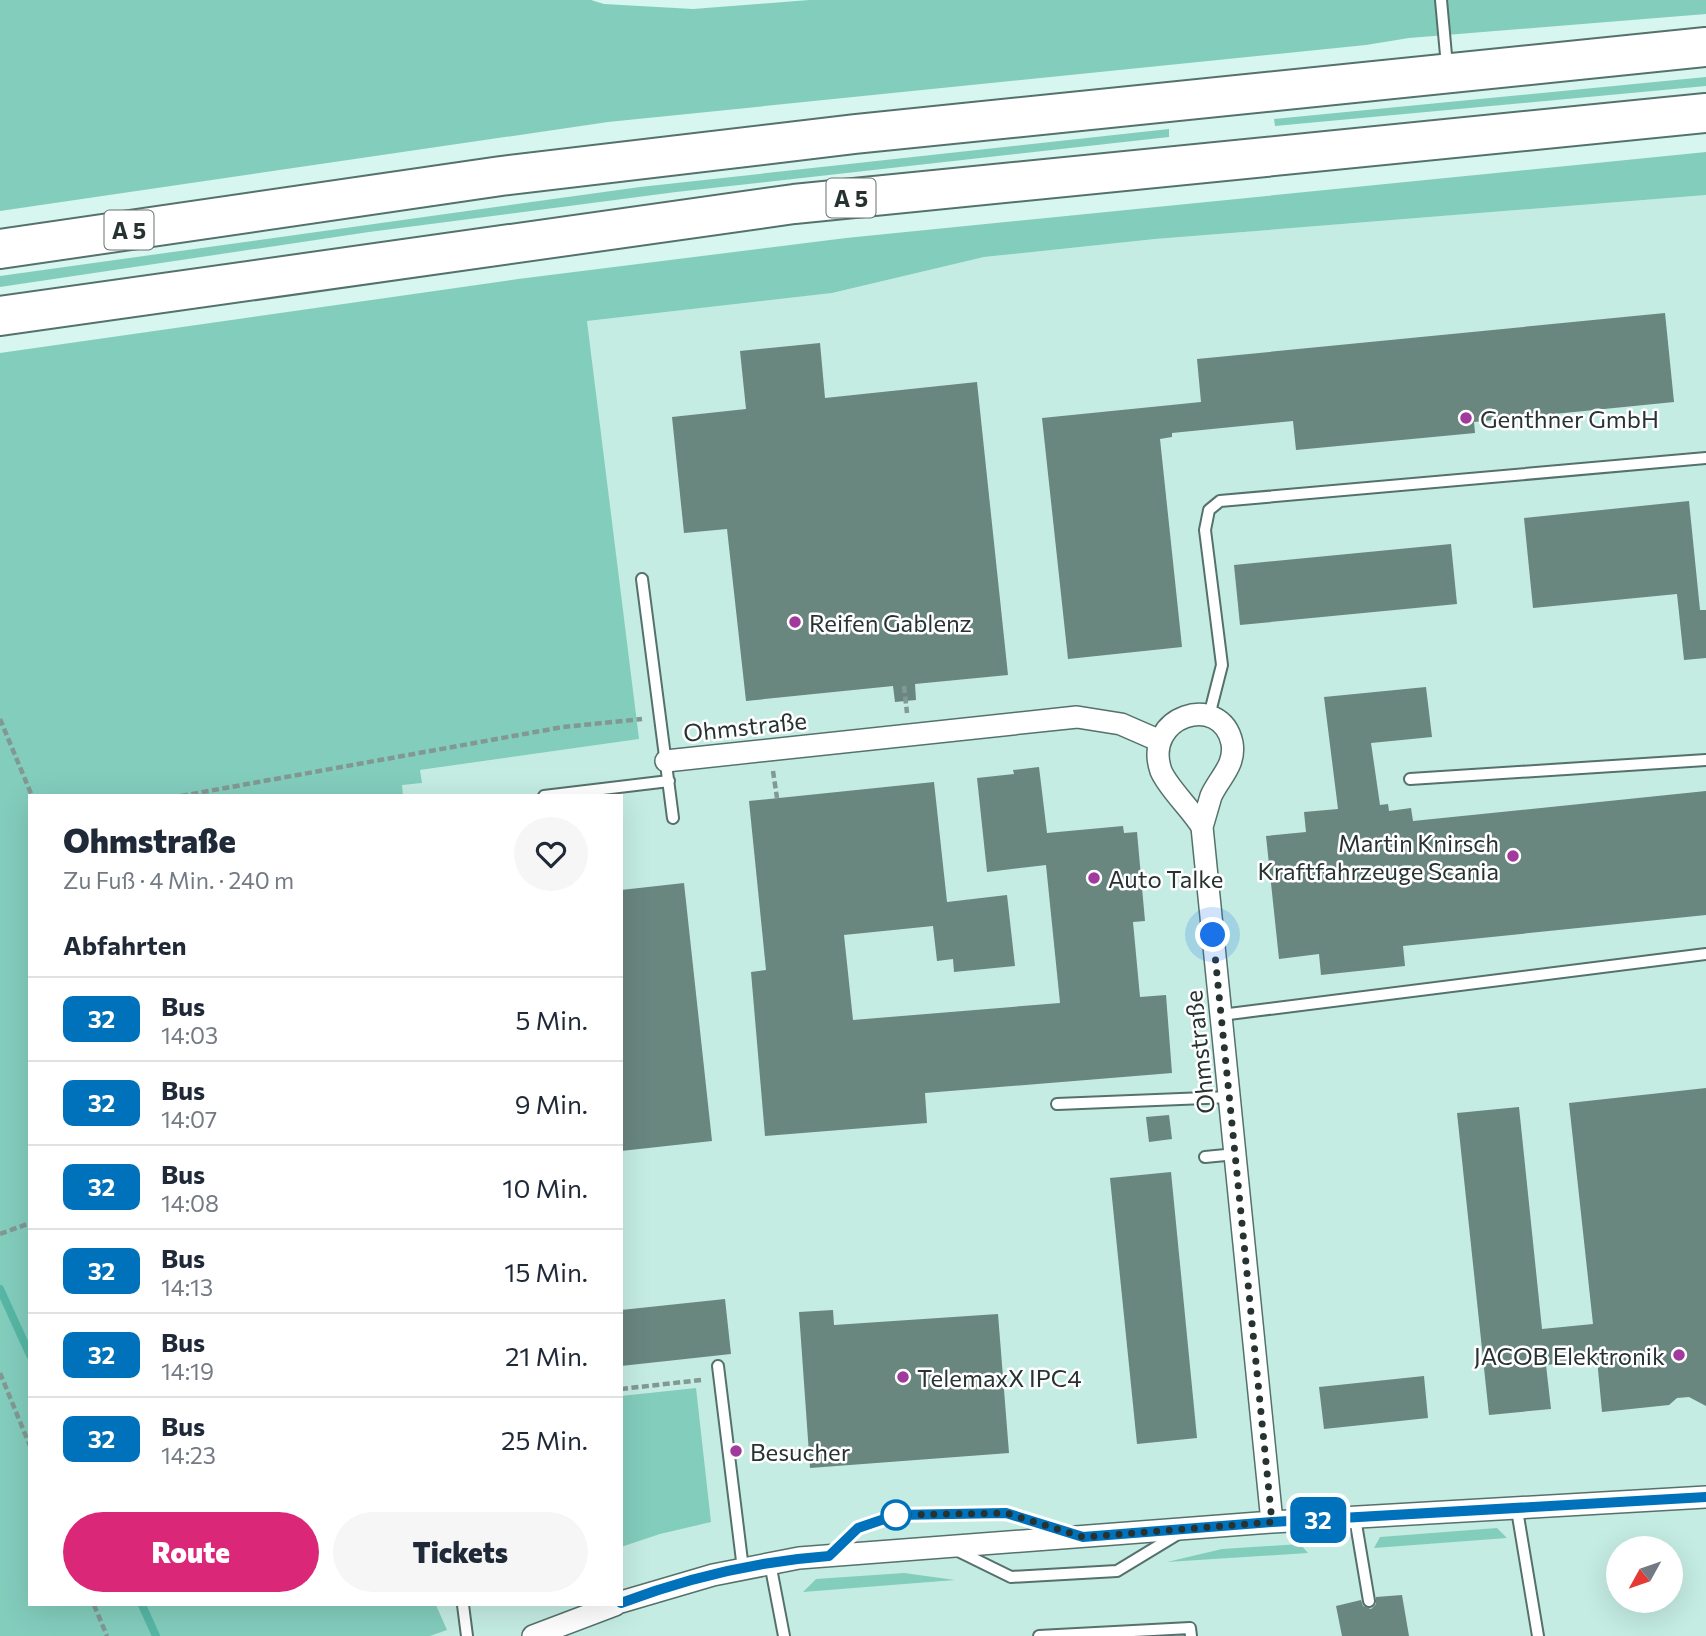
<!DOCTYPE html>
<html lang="de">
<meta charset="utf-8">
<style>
:root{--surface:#fff;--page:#f6f6f7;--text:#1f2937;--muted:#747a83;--line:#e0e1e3;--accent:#db2777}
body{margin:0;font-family:Commissioner,sans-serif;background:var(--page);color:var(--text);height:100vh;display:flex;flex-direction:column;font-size:26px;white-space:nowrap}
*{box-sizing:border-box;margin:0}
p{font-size:23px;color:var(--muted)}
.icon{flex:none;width:38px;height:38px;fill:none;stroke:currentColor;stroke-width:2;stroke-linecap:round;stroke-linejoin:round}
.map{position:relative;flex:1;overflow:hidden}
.drawer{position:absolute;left:28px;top:794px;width:595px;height:812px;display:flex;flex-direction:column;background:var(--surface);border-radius:0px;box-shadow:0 7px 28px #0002}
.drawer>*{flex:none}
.badge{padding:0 14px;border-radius:10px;font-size:24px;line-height:46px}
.needle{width:46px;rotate:230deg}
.tools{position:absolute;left:1606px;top:1536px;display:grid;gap:14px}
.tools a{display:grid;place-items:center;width:77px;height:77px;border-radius:50%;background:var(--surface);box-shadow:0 7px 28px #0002;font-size:35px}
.you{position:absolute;width:35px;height:35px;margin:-18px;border:5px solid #fff;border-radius:50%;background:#1a73e8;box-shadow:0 0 0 10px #1a73e833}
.map>.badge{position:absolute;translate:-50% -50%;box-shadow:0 0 0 4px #fff}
h2{padding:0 35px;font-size:26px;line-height:63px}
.round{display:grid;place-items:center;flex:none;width:74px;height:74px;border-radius:37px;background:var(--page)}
.summary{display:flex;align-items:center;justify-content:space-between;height:119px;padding:0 35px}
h1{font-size:33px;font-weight:800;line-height:52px}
.action{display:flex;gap:14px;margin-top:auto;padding:14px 35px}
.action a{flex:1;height:80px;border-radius:42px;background:var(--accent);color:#fff;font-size:28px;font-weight:800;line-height:80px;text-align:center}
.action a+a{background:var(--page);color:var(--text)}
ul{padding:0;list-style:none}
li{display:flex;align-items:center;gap:21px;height:84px;padding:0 35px;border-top:2px solid var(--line)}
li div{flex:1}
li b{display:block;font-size:26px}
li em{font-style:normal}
li .badge{min-width:77px;font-weight:700;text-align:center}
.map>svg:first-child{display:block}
.built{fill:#c4ece3;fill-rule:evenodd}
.green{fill:#83cdbd}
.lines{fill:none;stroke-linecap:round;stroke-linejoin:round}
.stream{stroke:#56b7a4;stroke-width:8}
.building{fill:#69867f}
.lane-casing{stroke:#55716b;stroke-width:14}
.street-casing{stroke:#55716b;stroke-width:24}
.highway-casing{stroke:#55716b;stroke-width:42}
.path{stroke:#829893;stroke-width:4.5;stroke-dasharray:7 3.5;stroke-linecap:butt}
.lane{stroke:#fff;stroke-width:10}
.street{stroke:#fff;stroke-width:21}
.highway{stroke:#fff;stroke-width:38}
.line-casing{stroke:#fff;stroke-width:16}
.line{stroke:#0072bc;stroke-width:10}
.walk{stroke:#273330;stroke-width:7;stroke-dasharray:0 12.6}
.poi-dot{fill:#a13a9d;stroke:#fff;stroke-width:2.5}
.stop-dot{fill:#fff;stroke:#0072bc;stroke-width:3.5}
.labels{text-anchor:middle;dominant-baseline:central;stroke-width:5;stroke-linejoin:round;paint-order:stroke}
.shield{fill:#fff;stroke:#68706e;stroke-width:2}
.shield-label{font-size:23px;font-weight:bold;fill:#273330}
.poi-label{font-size:24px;fill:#273330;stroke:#fff;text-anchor:start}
.street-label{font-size:24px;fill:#273330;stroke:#fff}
</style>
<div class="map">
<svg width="1706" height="1636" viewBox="0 0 1706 1636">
<rect width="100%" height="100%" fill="#d7f6ef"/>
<path class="built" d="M1706 195V1636H429L446 1630 436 1605H621V796H240L638 739 587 321 832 293 984 257 1155 239ZM1619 1549H1671V1601H1619Z"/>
<path class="green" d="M0 0H591L604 4 693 9 809 0H1706V14L1409 38 1366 45 608 122 0 211Z
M1706 77V86L1275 126 1274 119Z
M1169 129V137L676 192 369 232 0 287V276L640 187Z
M1706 152V195L1155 239 984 257 832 293 587 321 639 739 420 770 422 783 402 785 403 796H30V1605H436L447 1630 430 1636H0V353L518 279 846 238Z
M696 1388 711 1522 660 1534 621 1547V1396Z
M1497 1528 1507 1538 1374 1548 1380 1537Z
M1300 1544 1308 1553 1167 1562 1222 1549Z
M904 1573 955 1580 803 1592 816 1579Z"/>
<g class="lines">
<path class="stream" d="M0 1289 30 1355
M142 1605 156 1636"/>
</g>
<path class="building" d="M1665 313 1674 402 1474 422 1475 433 1296 450 1293 421 1172 433V437L1160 439 1182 647 1068 659 1042 418 1201 402 1197 359Z
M820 343 825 398 977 382 1008 675 915 684 916 700 895 702 893 686 746 701 727 529 684 533 672 417 746 409 740 351Z
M1689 501 1700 610H1706V658L1684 660 1677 594 1533 608 1524 518Z
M1451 544 1457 604 1240 625 1234 565Z
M1426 687 1432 737 1371 743 1380 805 1388 804 1389 811 1411 808 1413 821 1706 791V915L1403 946 1405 966 1321 975 1319 954 1279 959 1266 836 1306 832 1304 812 1338 809 1324 697Z
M1039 767 1047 833 1123 826 1124 833 1137 832 1145 921 1133 922 1140 997 1166 995 1172 1073 925 1093 927 1123 765 1136 751 972 766 970 749 801 934 782 947 902 1007 895 1015 966 954 972 953 959 937 961 933 926 844 935 853 1020 1060 1003 1046 865 987 872 977 778 1014 774 1013 770Z
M684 883 712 1141 621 1151V890Z
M1706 1088V1406L1689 1397 1677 1398 1669 1405 1602 1412 1597 1359 1546 1365 1551 1409 1489 1415 1457 1113 1519 1107 1542 1329 1593 1324 1569 1103Z
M1169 1115 1172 1139 1149 1142 1146 1117Z
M1171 1172 1197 1438 1137 1444 1110 1178Z
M725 1299 731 1354 621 1366V1310Z
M833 1310 834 1325 998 1314 1009 1453 810 1468 799 1312Z
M1424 1376 1428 1418 1324 1429 1319 1387Z
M1402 1595 1409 1636H1342L1336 1606 1361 1600 1363 1606 1371 1609 1376 1604V1597Z"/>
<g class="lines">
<g class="lane-casing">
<path id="lane" d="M1441 0 1447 66
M642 579 673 818
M1209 716 1222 665 1205 530 1209 510 1220 501 1706 458
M1410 779 1706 760
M544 796 669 781
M1221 1015 1706 954
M1057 1104 1230 1097
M1205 1157 1236 1154
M718 1366 743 1569
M1517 1510 1538 1636
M1355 1518 1369 1601
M956 1550 1011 1577 1117 1571 1178 1534
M832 1553 858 1528 896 1515 1005 1513 1067 1532
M770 1563 784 1636
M463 1605 467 1636
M1039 1636 1190 1628 1191 1636"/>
</g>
<g class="street-casing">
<path id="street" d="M666 761 1077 717 1121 724 1160 741
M1202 827C1192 810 1168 788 1161 771 1142 716 1221 691 1232 743 1236 765 1219 778 1211 796 1208 806 1205 817 1202 827L1272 1522
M621 1602 713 1575 799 1558 1272 1522 1706 1497
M533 1636 615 1605"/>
</g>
<g class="highway-casing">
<path id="highway" d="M0 249 501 176 855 134 1706 47
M0 316 794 204 1706 113"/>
</g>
<path class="path" d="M904 686 907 713
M0 719 32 796
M773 771 777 798
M181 796 563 727 642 719
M0 1234 30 1223
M0 1373 30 1446
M621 1389 701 1380
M94 1605 107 1636"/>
<use href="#lane" class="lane"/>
<use href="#street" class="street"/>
<use href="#highway" class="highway"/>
</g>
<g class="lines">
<g class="line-casing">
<path id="line" d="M621 1603C687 1578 759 1561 829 1556L858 1528 896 1515 1006 1513 1083 1537 1272 1522 1706 1497"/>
</g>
<use href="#line" class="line"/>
<path class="walk" d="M896 1515 1006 1513 1083 1537 1272 1522 1213 935"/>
</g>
<g class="poi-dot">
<circle cx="1466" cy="418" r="7"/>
<circle cx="795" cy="622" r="7"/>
<circle cx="1513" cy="856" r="7"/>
<circle cx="1094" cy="878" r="7"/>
<circle cx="1679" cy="1355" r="7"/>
<circle cx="903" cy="1377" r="7"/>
<circle cx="736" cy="1451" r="7"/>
</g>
<circle class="stop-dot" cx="896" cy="1515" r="14"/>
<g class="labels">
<g class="shield">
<rect x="826.5" y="178.5" width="49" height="39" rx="5"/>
<rect x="104.5" y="210.5" width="49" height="39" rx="5"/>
</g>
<g class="shield-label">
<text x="851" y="198">A 5</text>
<text x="129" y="230">A 5</text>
</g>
<g class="poi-label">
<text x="1480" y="418">Genthner GmbH</text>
<text x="809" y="622">Reifen Gablenz</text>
<text x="1499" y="842" text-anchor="end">Martin Knirsch<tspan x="1499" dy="28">Kraftfahrzeuge Scania</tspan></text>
<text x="1108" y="878">Auto Talke</text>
<text x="1665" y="1355" text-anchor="end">JACOB Elektronik</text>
<text x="917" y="1377">TelemaxX IPC4</text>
<text x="750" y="1451">Besucher</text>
</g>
<g class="street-label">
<text transform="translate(745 726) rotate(-6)">Ohmstraße</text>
<text transform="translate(1199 1052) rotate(-96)">Ohmstraße</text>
</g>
</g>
</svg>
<div class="tools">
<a><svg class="needle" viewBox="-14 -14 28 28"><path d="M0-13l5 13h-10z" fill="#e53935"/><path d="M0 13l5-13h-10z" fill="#747a83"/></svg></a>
</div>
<div class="you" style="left:1213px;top:935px"></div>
<b class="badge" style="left:1318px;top:1520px;background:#0072bc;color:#fff">32</b>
<section class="drawer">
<div class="summary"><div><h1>Ohmstraße</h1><p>Zu Fuß · 4 Min. · 240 m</p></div><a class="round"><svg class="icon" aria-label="heart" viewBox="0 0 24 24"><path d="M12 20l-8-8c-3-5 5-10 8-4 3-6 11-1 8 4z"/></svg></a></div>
<h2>Abfahrten</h2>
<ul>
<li><span class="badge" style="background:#0072bc;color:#fff">32</span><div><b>Bus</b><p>14:03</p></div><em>5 Min.</em></li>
<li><span class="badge" style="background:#0072bc;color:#fff">32</span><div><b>Bus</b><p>14:07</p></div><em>9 Min.</em></li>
<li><span class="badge" style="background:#0072bc;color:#fff">32</span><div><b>Bus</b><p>14:08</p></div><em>10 Min.</em></li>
<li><span class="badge" style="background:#0072bc;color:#fff">32</span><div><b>Bus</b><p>14:13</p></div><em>15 Min.</em></li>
<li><span class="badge" style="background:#0072bc;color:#fff">32</span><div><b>Bus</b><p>14:19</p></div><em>21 Min.</em></li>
<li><span class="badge" style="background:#0072bc;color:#fff">32</span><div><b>Bus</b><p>14:23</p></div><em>25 Min.</em></li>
</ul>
<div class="action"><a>Route</a><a>Tickets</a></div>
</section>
</div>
